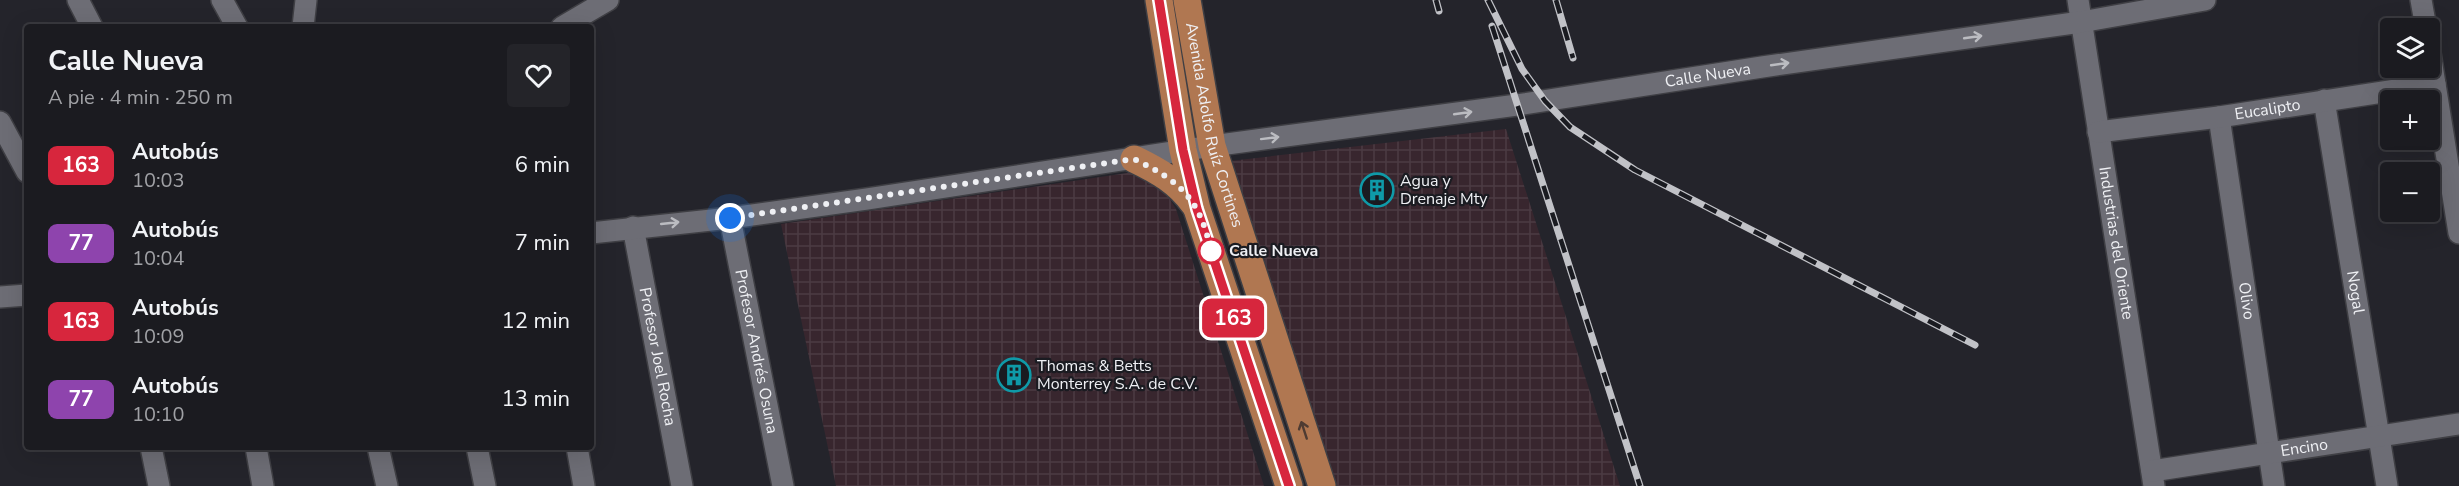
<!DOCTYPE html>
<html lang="es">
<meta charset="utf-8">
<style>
:root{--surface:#1b1b20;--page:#242429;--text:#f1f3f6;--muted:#a0a1a5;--line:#39393e}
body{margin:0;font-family:"Nunito Sans",sans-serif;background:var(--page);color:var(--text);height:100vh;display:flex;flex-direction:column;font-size:22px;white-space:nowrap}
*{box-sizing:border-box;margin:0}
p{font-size:20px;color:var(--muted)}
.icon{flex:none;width:33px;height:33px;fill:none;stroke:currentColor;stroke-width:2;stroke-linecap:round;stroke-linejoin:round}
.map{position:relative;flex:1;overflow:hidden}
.side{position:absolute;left:24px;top:24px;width:570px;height:426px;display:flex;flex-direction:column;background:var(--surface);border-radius:6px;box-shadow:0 6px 24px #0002,0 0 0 2px var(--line)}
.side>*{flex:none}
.badge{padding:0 12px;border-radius:9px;font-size:21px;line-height:39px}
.fabs{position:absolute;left:2380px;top:18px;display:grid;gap:12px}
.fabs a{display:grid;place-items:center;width:60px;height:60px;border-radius:6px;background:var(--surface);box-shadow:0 6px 24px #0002,0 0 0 2px var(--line);font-size:30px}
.you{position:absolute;width:30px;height:30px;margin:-15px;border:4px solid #fff;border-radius:50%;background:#1a73e8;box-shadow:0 0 0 9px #1a73e833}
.map>.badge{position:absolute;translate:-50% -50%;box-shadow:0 0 0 3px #fff}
.round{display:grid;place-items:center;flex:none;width:63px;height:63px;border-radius:6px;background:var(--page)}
.head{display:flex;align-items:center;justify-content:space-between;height:102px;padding:0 24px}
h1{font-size:28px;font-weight:700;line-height:45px}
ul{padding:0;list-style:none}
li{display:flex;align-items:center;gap:18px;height:78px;padding:0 24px}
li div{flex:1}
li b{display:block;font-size:22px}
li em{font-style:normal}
li .badge{min-width:66px;font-weight:700;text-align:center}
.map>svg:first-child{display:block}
.industrial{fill:url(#industrial-grid)}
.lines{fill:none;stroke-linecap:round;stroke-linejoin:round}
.minor-casing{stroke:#3f3f44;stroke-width:24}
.major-casing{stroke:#3f3f44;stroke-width:30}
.minor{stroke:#6d6d75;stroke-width:21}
.major{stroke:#b07751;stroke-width:27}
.rail-casing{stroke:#c1c2c7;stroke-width:7}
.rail{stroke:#1a1b21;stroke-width:4.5;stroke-dasharray:14;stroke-linecap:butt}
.oneway{stroke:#bbbcc1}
.oneway2{stroke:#4e3b32}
.line-casing{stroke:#fff;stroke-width:14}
.line{stroke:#d7263d;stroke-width:9}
.walk{stroke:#eff0f4;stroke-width:6;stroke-dasharray:0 10.8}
.stop-dot{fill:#fff;stroke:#d7263d;stroke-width:3}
.labels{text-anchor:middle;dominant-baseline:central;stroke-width:4.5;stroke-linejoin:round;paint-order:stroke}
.street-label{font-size:16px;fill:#eff0f4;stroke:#1a1b21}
.poi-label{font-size:16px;fill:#eff0f4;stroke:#1a1b21;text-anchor:start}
.stop-label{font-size:16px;font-weight:bold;fill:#eff0f4;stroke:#1a1b21;text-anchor:start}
</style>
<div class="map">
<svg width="2459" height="486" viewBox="0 0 2459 486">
<defs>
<pattern id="industrial-grid" width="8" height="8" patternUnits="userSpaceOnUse" patternTransform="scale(1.5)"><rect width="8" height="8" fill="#38262e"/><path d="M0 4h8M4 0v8" fill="none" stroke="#4b3b43"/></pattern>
</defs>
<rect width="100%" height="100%" fill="#24242b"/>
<path class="industrial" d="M1506 129 1620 486H1337L1230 161Z
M1134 172 1156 177 1176 209 1264 486H836L781 224Z"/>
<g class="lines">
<g class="minor-casing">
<g id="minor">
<path d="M78 0 92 27"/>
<path d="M222 0 237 27"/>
<path id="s1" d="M2078 0 2154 486"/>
<path d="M2421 0 2426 28"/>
<path d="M303 27 306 0"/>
<path d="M562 27 608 0"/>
<path d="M2430 53 2459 233"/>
<path id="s2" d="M2324 100 2387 486"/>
<path id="s3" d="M2219 117 2274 486"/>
<path d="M0 122 27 172"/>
<path id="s4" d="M2098 132 2219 117 2435 84"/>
<path id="s5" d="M730 218 783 486"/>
<path id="s6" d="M633 227 682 486"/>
<path id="s7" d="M591 233 730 218 867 199 1212 146 1517 105 1762 67 2081 22 2205 0"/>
<path d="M0 297 27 295"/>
<path d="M151 447 159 486"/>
<path d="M256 447 263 486"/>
<path d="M378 447 387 486"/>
<path d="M477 447 485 486"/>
<path d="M577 447 584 486"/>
<path id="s8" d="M2152 471 2459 424"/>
</g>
</g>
<g class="major-casing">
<g id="major">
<path d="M1159 0 1183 150 1197 209 1289 486"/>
<path id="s9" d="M1187 0 1212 146 1322 486"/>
<path d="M1134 159C1159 171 1178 182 1194 204"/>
</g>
</g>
<use href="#minor" class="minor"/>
<use href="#major" class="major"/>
<g class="rail-casing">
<path id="rail" d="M1436 0 1439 11
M1488 0 1522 69 1545 101 1570 127 1635 170 1975 345
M1556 0 1573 58
M1492 26 1640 486"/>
</g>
<use href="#rail" class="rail"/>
</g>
<defs><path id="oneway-shaft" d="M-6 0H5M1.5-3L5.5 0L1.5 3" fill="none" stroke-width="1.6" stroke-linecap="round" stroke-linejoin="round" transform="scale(1.5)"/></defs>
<g class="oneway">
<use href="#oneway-shaft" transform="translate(1973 37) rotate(-8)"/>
<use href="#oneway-shaft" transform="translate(1780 64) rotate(-8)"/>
<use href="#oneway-shaft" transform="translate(1463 113) rotate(-8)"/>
<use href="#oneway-shaft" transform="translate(1270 138) rotate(-7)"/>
<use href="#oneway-shaft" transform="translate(670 223) rotate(-6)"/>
</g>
<use class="oneway2" href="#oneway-shaft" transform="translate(1304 430) rotate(-108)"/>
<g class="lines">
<g class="line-casing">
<path id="line" d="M1159 0 1183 150 1197 209 1289 486"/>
</g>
<use href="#line" class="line"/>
<path class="walk" d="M730 218 1134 159C1182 182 1200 200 1211 251"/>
</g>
<defs>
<g id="building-ring" transform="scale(1.725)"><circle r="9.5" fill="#1a1b21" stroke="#0f9aa8" stroke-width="1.5"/><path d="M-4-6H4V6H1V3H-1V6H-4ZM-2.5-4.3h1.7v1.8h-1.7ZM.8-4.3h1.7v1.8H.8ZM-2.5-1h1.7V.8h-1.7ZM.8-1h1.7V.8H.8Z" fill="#0f9aa8"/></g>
</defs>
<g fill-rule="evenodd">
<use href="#building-ring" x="1377" y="190"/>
<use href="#building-ring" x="1014" y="375"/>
</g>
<circle class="stop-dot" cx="1211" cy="251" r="12"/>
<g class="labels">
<g class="street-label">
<text stroke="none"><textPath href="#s7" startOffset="1128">Calle Nueva</textPath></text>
<text stroke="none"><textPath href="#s4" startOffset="171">Eucalipto</textPath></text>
<text stroke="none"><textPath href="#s9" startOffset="128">Avenida Adolfo Ruíz Cortines</textPath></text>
<text stroke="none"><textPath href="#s1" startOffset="246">Industrias del Oriente</textPath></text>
<text stroke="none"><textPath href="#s2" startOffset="195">Nogal</textPath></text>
<text stroke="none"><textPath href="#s3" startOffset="186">Olivo</textPath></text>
<text stroke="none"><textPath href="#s5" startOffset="136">Profesor Andrés Osuna</textPath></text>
<text stroke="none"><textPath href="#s6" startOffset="132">Profesor Joel Rocha</textPath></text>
<text stroke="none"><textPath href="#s8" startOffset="154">Encino</textPath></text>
</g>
<g class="poi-label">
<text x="1400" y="181">Agua y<tspan x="1400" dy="18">Drenaje Mty</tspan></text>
<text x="1037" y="366">Thomas &amp; Betts<tspan x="1037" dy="18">Monterrey S.A. de C.V.</tspan></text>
</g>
<g class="stop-label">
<text x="1229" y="251">Calle Nueva</text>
</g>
</g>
</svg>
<div class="fabs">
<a><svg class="icon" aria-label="layers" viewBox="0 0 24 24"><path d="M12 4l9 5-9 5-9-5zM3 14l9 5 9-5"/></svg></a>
<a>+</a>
<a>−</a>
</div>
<div class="you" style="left:730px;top:218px"></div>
<b class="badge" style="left:1233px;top:318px;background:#d7263d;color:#fff">163</b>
<section class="side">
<div class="head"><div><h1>Calle Nueva</h1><p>A pie · 4 min · 250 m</p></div><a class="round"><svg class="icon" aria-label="heart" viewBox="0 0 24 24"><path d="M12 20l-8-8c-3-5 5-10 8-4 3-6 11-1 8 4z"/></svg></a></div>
<ul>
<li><span class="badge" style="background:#d7263d;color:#fff">163</span><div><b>Autobús</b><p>10:03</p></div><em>6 min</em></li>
<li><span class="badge" style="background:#8e44ad;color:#fff">77</span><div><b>Autobús</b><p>10:04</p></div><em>7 min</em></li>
<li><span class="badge" style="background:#d7263d;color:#fff">163</span><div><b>Autobús</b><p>10:09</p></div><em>12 min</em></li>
<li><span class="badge" style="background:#8e44ad;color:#fff">77</span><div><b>Autobús</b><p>10:10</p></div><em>13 min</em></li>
</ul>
</section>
</div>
